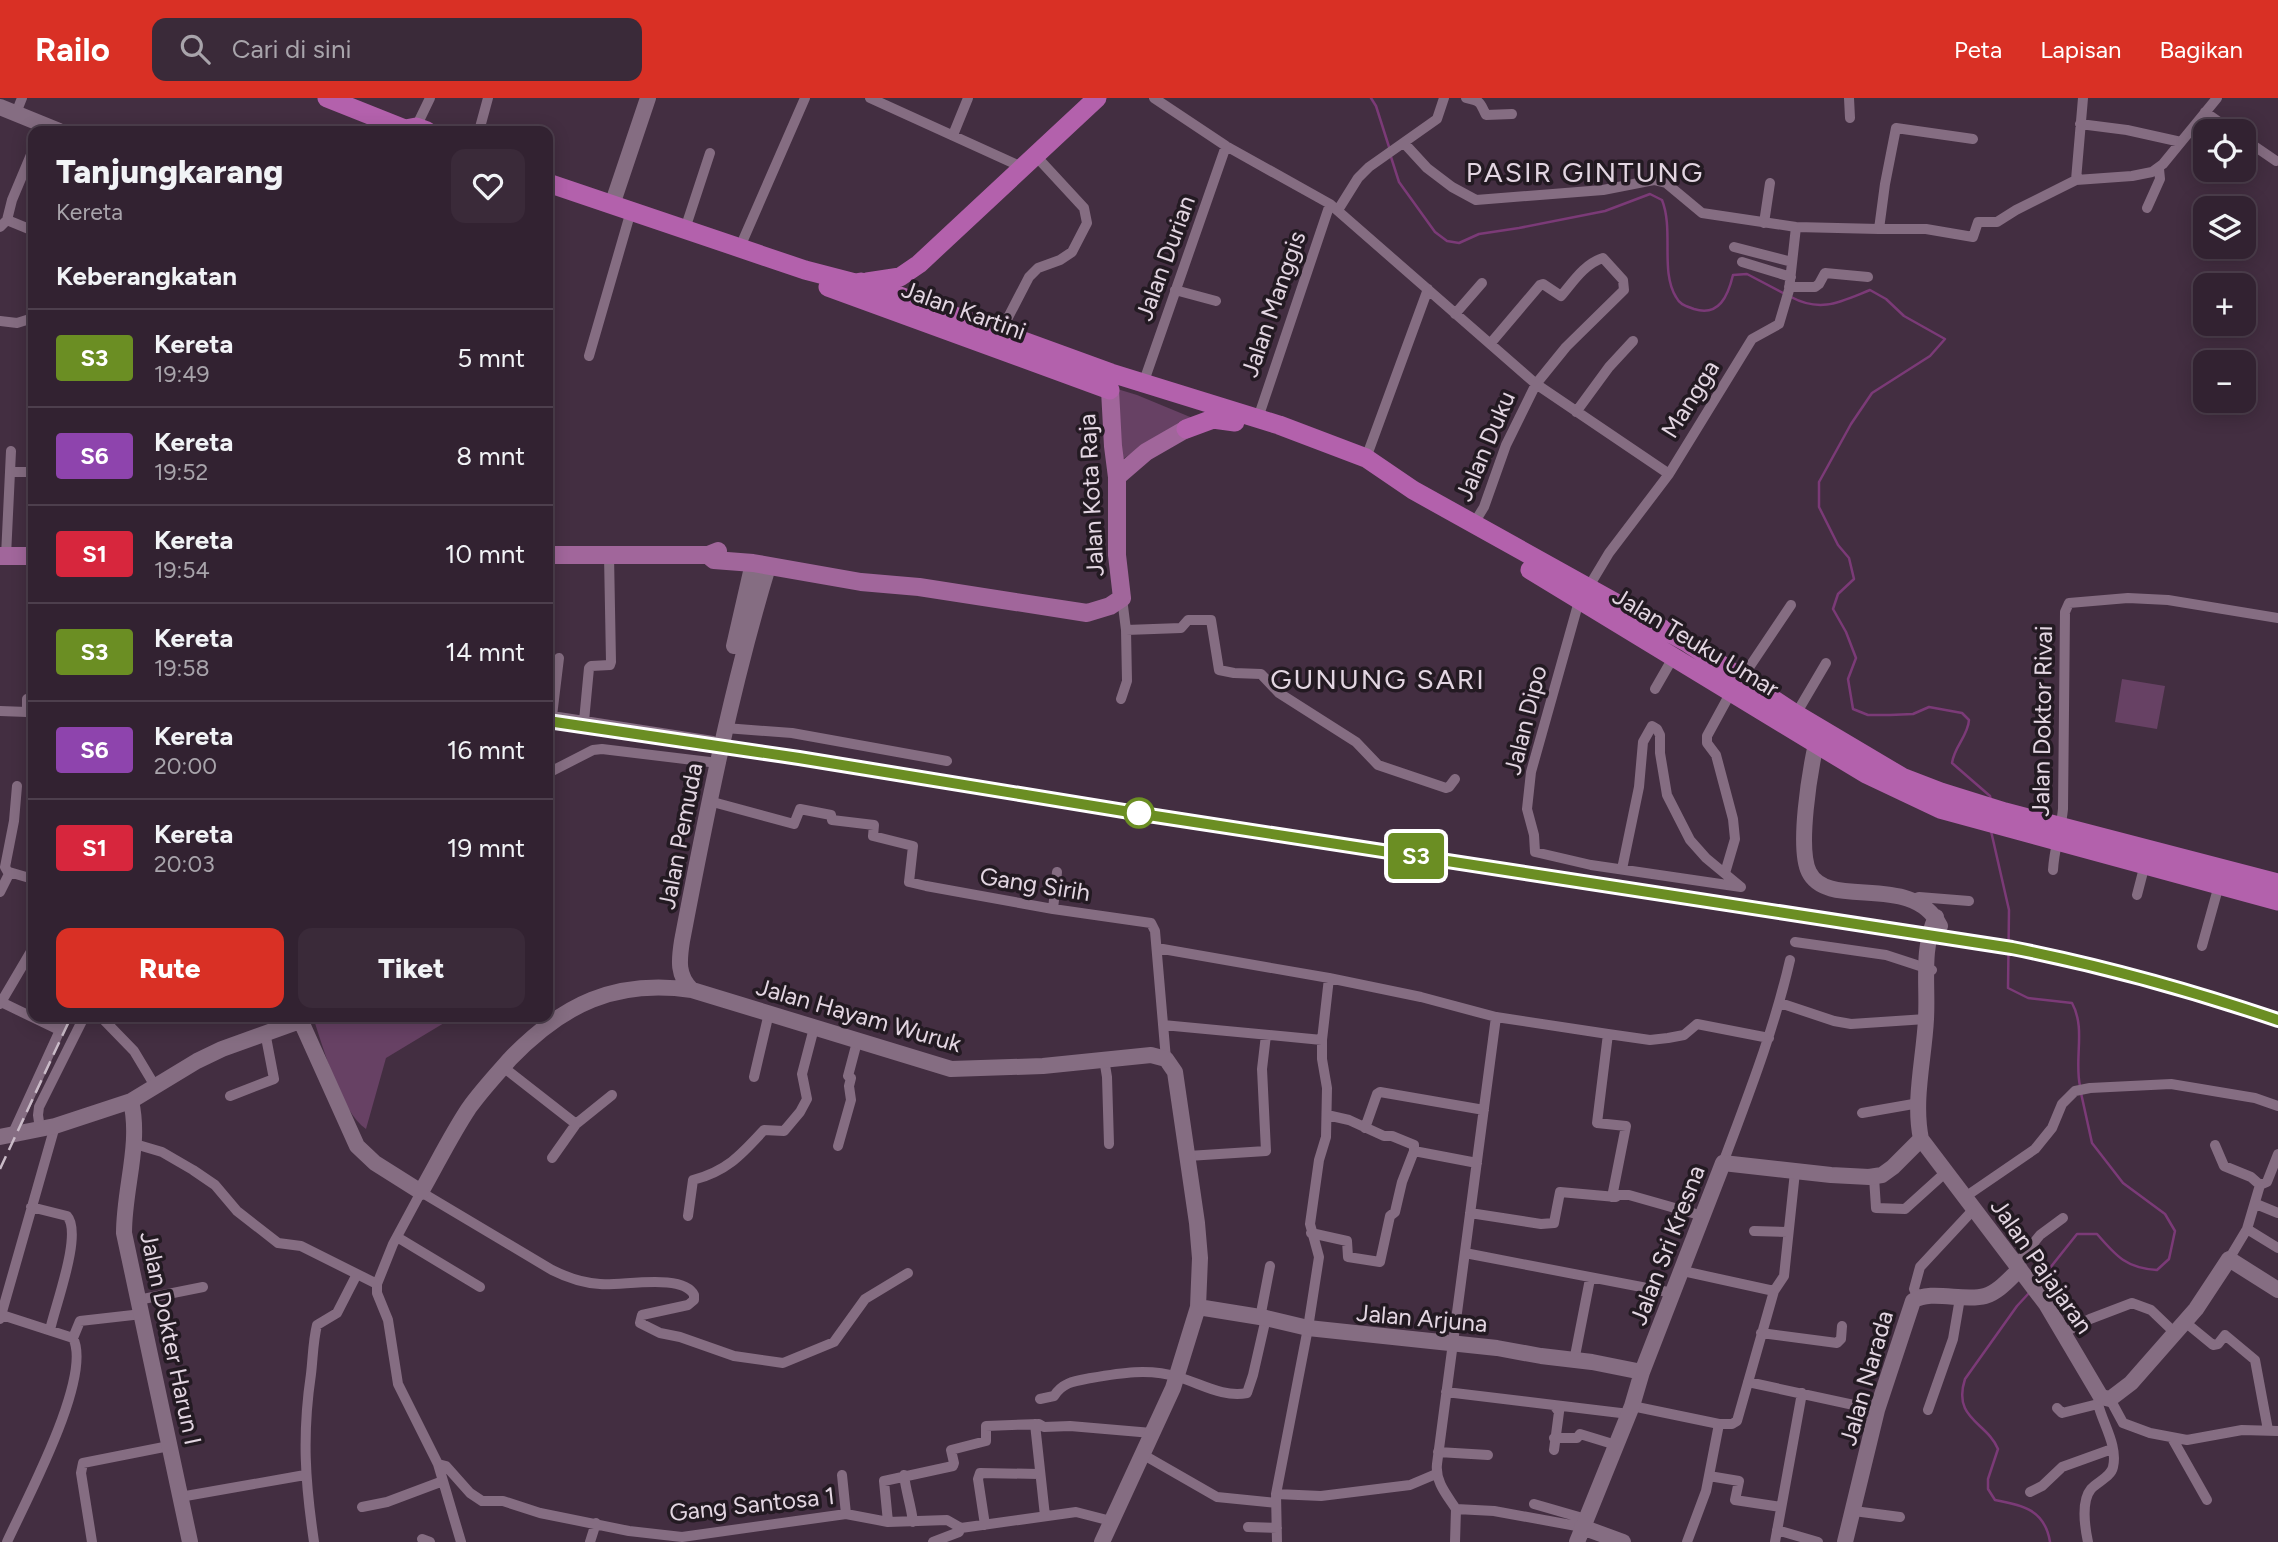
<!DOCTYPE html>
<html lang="id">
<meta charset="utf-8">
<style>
:root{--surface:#322231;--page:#3a2a39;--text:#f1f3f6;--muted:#a8a4ab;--line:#4d3f4d;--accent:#d93025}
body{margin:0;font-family:Figtree,sans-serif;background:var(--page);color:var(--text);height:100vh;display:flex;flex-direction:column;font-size:26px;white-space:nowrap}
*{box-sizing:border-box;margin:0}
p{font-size:23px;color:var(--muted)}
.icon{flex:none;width:38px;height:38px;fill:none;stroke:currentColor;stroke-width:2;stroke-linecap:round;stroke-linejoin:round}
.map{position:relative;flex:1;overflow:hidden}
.panel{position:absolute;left:28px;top:28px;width:525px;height:896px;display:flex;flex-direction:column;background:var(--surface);border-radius:14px;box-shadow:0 4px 18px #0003,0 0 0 2px var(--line)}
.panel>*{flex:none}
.badge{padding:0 14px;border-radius:5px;font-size:24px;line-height:46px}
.controls{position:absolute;left:2193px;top:21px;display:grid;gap:14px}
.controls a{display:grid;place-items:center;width:63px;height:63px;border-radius:14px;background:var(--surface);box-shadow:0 4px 18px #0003,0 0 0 2px var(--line);font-size:35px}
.map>.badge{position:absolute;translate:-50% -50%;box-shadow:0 0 0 4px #fff}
h2{padding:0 28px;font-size:26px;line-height:63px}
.round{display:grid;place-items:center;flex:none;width:74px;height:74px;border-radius:14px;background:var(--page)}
.summary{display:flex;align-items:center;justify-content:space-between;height:119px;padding:0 28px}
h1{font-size:33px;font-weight:800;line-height:52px}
.action{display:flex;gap:14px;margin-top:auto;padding:14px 28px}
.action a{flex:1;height:80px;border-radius:14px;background:var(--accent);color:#fff;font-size:28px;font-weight:800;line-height:80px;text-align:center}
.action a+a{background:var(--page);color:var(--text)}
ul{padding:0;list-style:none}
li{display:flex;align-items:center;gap:21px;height:98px;padding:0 28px;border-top:2px solid var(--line)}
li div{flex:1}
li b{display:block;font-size:26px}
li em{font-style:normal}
li .badge{min-width:77px;font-weight:700;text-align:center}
header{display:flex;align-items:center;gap:42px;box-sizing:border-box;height:98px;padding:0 35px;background:var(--accent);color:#fff}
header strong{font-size:33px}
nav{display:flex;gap:38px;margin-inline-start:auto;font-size:24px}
.search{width:490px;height:63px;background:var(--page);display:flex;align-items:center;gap:18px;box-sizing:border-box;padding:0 24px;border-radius:14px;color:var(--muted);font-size:26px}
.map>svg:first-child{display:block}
.green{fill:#674164}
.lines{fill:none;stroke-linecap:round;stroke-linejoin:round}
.stream{stroke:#7b3a77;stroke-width:2.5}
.street{stroke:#856d82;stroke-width:10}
.secondary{stroke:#856d82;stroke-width:16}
.primary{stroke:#a1669b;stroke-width:18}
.highway{stroke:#b361ac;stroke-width:19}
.rail{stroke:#cabbc8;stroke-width:2.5;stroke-dasharray:14 7;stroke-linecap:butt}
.line-casing{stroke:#fff;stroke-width:16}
.line{stroke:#6b8e23;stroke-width:10}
.stop-dot{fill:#fff;stroke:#6b8e23;stroke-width:3.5}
.labels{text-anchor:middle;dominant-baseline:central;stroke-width:7;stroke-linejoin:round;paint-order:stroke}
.street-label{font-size:24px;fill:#e3d6e2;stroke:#231a22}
.quarter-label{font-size:28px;letter-spacing:2px;fill:#e3d6e2;stroke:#231a22}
</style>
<header>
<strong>Railo</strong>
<div class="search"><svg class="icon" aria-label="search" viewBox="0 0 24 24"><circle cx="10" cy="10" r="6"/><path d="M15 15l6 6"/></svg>Cari di sini</div>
<nav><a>Peta</a><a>Lapisan</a><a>Bagikan</a></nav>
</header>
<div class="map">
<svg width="2278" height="1444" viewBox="0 0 2278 1444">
<rect width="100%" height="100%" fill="#432e41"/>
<path class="green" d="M1114 290 1137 297 1195 321 1142 348 1120 363Z
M2122 581 2165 588 2157 631 2115 624Z
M313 919H454L386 960 366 1031C341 1014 323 949 313 919Z"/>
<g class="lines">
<path class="stream" d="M1371 0 1376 8 1390 52
M1391 59 1399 84 1435 134 1447 143 1459 145 1479 136 1519 130 1605 113 1650 96 1662 102C1674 132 1660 173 1676 199 1680 207 1686 208 1694 211 1719 219 1728 198 1733 177L1747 176 1785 196
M1791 199C1821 215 1840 204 1870 192L1886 201 1904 218 1945 241 1930 258 1872 295 1851 326 1819 384V409L1838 447 1849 460 1854 481 1838 496 1833 511 1846 534 1856 560 1848 581 1853 611 1868 617H1890L1913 616 1929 609 1962 615 1969 622C1968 638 1954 649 1952 665L1990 698 1991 702
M1991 733 2009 812 2008 890 2028 900 2072 905C2086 930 2074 961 2080 988
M2038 1185 2077 1136H2097C2116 1158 2126 1170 2157 1172L2169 1161 2175 1133 2165 1116 2123 1085 2092 1045 2081 995
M2029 1195 2017 1208 1965 1281C1952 1321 1987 1324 1998 1351L1988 1381V1391L1995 1402C2023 1407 2045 1412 2050 1444"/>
<path class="street" d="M870 0 1022 69
M1154 0 1226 48 1330 106 1536 286 1669 376
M1466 0C1482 4 1479 3 1486 17L1512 16
M1849 0 1850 20
M2205 14 2232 33
M16 15 22 0
M2080 26 2127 32 2181 44
M416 29 430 0
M479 33 488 0
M953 37 968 0
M2244 41 2276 63
M1404 45 1427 70 1452 89 1476 102 1603 92 1654 82 1666 85 1702 115 1796 129 1879 131 1885 86 1896 30 1973 41
M2076 82 2083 0
M2147 110 2160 81 2159 71
M1338 112 1358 80 1369 69 1437 21 1444 0
M7 122 12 102 33 52
M1764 125 1770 85
M0 129 7 122 29 131
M685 131 710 55
M1879 131H1926L1973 139 1978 124H1997L2016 112 2076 82 2132 78 2152 74 2163 66 2217 0
M740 149 805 0
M1734 149 1792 164
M1742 164 1791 179
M1789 189H1815L1819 186 1825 175 1868 179
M1175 192 1216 203
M1455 216 1482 185
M0 223 17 225 33 220
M1000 235 1029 179 1038 170 1060 162 1072 154 1087 125 1084 110 1035 57
M589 258 631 113
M1143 286 1226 48
M1576 314 1609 269 1633 243
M1258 320 1330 106
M1366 360 1428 191
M10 374H33
M1473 427 1484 409 1506 347 1536 286 1566 249 1624 192 1623 182 1603 160C1584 166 1573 184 1561 198L1543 186 1540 187 1490 246
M6 458 11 353
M1588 490 1609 455 1669 376 1752 241 1779 226 1789 192 1796 129
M1579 503 1531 674 1527 711 1534 737 1535 754 1591 767 1741 789
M1126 532 1181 530 1188 522H1211L1219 572 1234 575 1261 576 1279 595 1356 644 1378 667 1446 690 1449 689 1455 681
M559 560 552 618 713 643
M1742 580 1791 507
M1655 591 1674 558
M1121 601 1127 583 1126 532 1122 500
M0 613 27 614V601H33
M1796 616 1826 565
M584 623 589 570 591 568 610 567 611 564 609 457
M725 630 792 635 947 663
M548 675 593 652 602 651 718 665
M709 703 794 726 800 711 831 717 832 722 874 727 873 738 913 748 909 784 926 788 1053 811 1151 825 1155 833 1166 961
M5 769 14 723 17 688
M1622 771 1639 689 1643 644 1652 628 1657 631 1660 637V655L1667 697 1690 742 1706 760 1741 789
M2053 772C2054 751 2061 732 2063 711L2065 514 2069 505 2128 500 2168 502 2278 520
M9 774 33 781
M1725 775 1735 741 1733 721 1716 657 1707 645V638L1731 594
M0 794 9 776 5 769
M2137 797 2145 766
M1913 801 1919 799 1969 803
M1053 811 1057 774
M1795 844 1886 857 1932 872
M2202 848 2219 787
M1157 850 1329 880 1421 899 1496 919 1608 936 1650 942 1668 940 1684 937 1697 926 1769 940
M1 904 55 930
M1780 905 1834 923 1851 926 1926 921
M0 906 33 850
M101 919 134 953 155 988
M1163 927 1322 942
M1608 936 1597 1025 1626 1028 1612 1099
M1104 961 1107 979 1109 1046
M503 969 576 1026 612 997
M754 979 769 915
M230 998 274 981 265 934
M1862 1015 1919 1005
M1365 1030 1377 996 1380 994 1484 1012
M40 1031 38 1017 39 1009 84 919
M12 1037 66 919
M135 1046 162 1054 193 1072 215 1087 237 1113 278 1145 301 1148 377 1186
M2215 1047 2224 1068 2251 1079 2260 1087 2247 1131 2229 1161
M838 1048 851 1002 849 988 851 980 848 978 857 944
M1414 1053 1477 1065
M1188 1058 1266 1053 1262 971 1266 937
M552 1060 576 1026
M1723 1065C1748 998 1774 932 1790 862
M1874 1079 1876 1110 1905 1111 1946 1074
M2260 1087 2267 1084 2278 1056
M1965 1099 2035 1051 2052 1030 2062 1006 2075 993 2090 990 2171 986 2255 1000 2278 1008
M2256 1106 2278 1115
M31 1109 67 1118C83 1135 55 1208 50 1232
M1470 1115 1541 1126 1554 1125 1560 1094 1616 1099 1618 1097H1629L1703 1118
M688 1118 693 1082C727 1073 741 1057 764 1032L784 1033 800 1014 807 1001 802 976 814 930
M2247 1131 2278 1150
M1754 1133 1788 1134
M1311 1135 1347 1143 1348 1159 1380 1164 1390 1118 1395 1114 1402 1084 1414 1053V1047L1392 1038H1384L1349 1022 1327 1017
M397 1139 480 1189
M1465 1155 1673 1195
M2016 1167 2040 1137 2063 1120
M1683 1173 1774 1193
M1918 1200 1914 1191 1920 1169 1974 1111
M138 1202 203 1189
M2 1217 73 1240C93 1279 25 1404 7 1444
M1260 1220 1270 1168
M0 1221 55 1028
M2185 1224 2213 1247 2218 1246 2225 1237 2255 1262 2268 1332
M1761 1235 1837 1245 1841 1241 1842 1228
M2063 1235 2090 1221 2132 1205 2151 1212 2175 1235
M73 1240 80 1223 142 1216
M1574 1263 1590 1181
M1748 1284 1877 1312
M1446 1294 1554 1307 1559 1314 1554 1352
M1040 1301 1054 1298C1063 1284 1075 1283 1091 1280 1120 1275 1149 1270 1178 1279 1200 1285 1223 1300 1247 1295L1253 1277 1266 1220
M2110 1301 2123 1325 2150 1335 2187 1342 2242 1332 2278 1333
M1554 1307 1629 1316
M1632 1308 1719 1326H1732L1737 1323 1774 1193 1784 1178 1795 1074
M2057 1310 2062 1315 2098 1306
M1928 1312 1953 1241 1960 1200
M1035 1326 1045 1418
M1554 1340H1577L1580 1336 1616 1347
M2172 1340 2207 1402
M1438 1354 1488 1357
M1142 1356 1217 1399 1276 1405
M438 1366 446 1368 470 1395 482 1403H503L540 1415 629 1433 682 1439 846 1416 888 1424 947 1422 961 1430
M842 1377 846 1416
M904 1377C906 1394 911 1407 913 1424
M1709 1378 1739 1383 1735 1402 1781 1409
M2030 1394 2042 1388 2062 1369 2112 1351
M1276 1396 1321 1398 1410 1387 1436 1376
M180 1399 305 1377
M1534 1406 1586 1421
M362 1409 387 1404 443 1383
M1456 1411C1447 1397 1435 1384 1437 1366L1496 919
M1456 1411 1494 1413 1582 1429
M1854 1413 1900 1419
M888 1424 884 1383 953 1368 954 1365 951 1352 986 1343V1328L1039 1326 1044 1329 1070 1328 1152 1335
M985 1427 978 1381 980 1375 1039 1376
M1248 1429 1277 1430
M961 1430 1076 1414 1111 1423
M1777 1432 1818 1444
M422 1441 430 1444
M92 1444 81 1375 83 1365 169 1348
M314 1444C305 1383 302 1337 311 1276 313 1259 313 1243 317 1227L337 1215 357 1176
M461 1444 438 1366 398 1286 388 1222 377 1195V1186L393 1146 421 1094 552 1172C568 1180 582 1185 600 1186 623 1188 683 1175 694 1197V1202L688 1207 642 1217 640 1225 660 1235 680 1239 734 1258 783 1265 834 1244 865 1201 908 1175
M590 1444 596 1425
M933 1444 959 1434
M1277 1444 1276 1396 1308 1230 1319 1159 1310 1126 1319 1062 1326 1039 1327 990 1322 961V942L1329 880
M1455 1444 1456 1411
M1687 1444 1706 1393 1719 1326
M1775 1444 1802 1295
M2088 1444C2085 1430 2081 1403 2091 1391 2097 1384 2111 1379 2113 1369 2118 1348 2103 1326 2098 1306L2101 1299"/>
<path class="secondary" d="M0 9 59 33
M612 107 648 0
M734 548 753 465
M1816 646C1810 673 1797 750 1809 774 1828 813 1913 773 1940 828
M1936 819C1921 851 1928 887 1926 921 1924 961 1913 1002 1921 1041L2046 1206 2101 1299 2110 1301 2131 1285 2196 1211 2229 1161 2278 1192
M692 892C677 878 679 862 682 843 706 717 731 591 768 469
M299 919 357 1048 375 1065 421 1094C437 1066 451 1037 469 1010 481 993 496 977 510 961 563 906 615 881 692 892L951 971 1043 968 1151 957 1166 961 1175 974 1197 1125 1200 1160 1198 1209 1173 1290 1102 1444
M131 1003C141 1047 124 1090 124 1135L190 1444
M0 1039 55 1028 131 1003 197 963 222 951 300 923
M1198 1209 1266 1220 1308 1230 1497 1250 1541 1258 1592 1264 1642 1274
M1582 1429 1623 1444
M1577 1444 1632 1308 1642 1274 1723 1065 1831 1077 1869 1079 1882 1077 1893 1069 1921 1041
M1845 1444 1877 1312 1913 1203C1930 1191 1964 1204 1985 1198 1999 1194 2010 1180 2020 1171"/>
<path class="primary" d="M1117 379 1146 354 1186 331
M548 457H708L718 453
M708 457 714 462 753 465 861 484 919 489 1087 515 1110 508 1122 500 1117 457V379L1113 348 1110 292
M0 458H33"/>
<path class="highway" d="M327 0 405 31 416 29 427 33
M548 85 805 172 855 185 861 184 1111 275 1279 327 1366 360 1413 392 1688 545 1794 615 1902 679 1941 694 2005 714 2278 785
M867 184 900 179 919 166 1097 0
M828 189 1110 292
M1186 331 1213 321 1235 324
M1530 472 1866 676 1940 711 2278 803"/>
<path class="rail" d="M548 623 799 660 1142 716 2012 851C2103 868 2190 892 2278 922
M0 1071 71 919"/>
</g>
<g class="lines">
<g class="line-casing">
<path id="line" d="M548 623 799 660 1142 716 2012 850C2103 868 2190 892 2278 922"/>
</g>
<use href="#line" class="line"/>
</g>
<circle class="stop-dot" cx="1139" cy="715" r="14"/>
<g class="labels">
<g class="street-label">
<text transform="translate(1165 160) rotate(-70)">Jalan Durian</text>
<text transform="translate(1273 206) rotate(-71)">Jalan Manggis</text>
<text transform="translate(964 212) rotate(20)">Jalan Kartini</text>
<text transform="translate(1690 301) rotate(-58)">Mangga</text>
<text transform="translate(1485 348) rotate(-67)">Jalan Duku</text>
<text transform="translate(1091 397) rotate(-93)">Jalan Kota Raja</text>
<text transform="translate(1696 544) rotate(31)">Jalan Teuku Umar</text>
<text transform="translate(1525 622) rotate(-76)">Jalan Dipo</text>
<text transform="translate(2042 623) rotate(-89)">Jalan Doktor Rivai</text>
<text transform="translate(680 738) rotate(-79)">Jalan Pemuda</text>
<text transform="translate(1035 786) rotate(9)">Gang Sirih</text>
<text transform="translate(859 917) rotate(16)">Jalan Hayam Wuruk</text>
<text transform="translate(1667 1147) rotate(-69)">Jalan Sri Kresna</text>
<text transform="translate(2042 1168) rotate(55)">Jalan Pajajaran</text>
<text transform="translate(1422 1220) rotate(5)">Jalan Arjuna</text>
<text transform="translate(171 1240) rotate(78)">Jalan Dokter Harun I</text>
<text transform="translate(1866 1280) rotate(-74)">Jalan Narada</text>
<text transform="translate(752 1406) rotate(-6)">Gang Santosa 1</text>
</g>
<g class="quarter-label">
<text x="1585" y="74">PASIR GINTUNG</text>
<text x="1378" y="581">GUNUNG SARI</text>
</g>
</g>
</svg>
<div class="controls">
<a><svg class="icon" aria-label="locate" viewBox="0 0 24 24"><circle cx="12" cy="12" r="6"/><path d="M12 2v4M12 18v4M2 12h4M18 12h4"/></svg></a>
<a><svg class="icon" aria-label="layers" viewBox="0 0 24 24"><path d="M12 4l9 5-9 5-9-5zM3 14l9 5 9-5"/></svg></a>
<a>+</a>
<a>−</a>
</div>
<b class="badge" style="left:1416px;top:758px;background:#6b8e23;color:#fff">S3</b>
<section class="panel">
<div class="summary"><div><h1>Tanjungkarang</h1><p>Kereta</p></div><a class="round"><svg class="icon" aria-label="heart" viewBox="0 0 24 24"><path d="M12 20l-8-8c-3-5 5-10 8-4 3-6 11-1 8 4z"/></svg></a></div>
<h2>Keberangkatan</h2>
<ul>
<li><span class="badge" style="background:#6b8e23;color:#fff">S3</span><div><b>Kereta</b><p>19:49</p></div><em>5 mnt</em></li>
<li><span class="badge" style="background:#8e44ad;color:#fff">S6</span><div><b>Kereta</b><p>19:52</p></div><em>8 mnt</em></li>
<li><span class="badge" style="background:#d7263d;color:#fff">S1</span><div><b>Kereta</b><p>19:54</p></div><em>10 mnt</em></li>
<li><span class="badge" style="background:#6b8e23;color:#fff">S3</span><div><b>Kereta</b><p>19:58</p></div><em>14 mnt</em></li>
<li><span class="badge" style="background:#8e44ad;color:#fff">S6</span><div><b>Kereta</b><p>20:00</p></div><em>16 mnt</em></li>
<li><span class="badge" style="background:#d7263d;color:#fff">S1</span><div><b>Kereta</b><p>20:03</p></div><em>19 mnt</em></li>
</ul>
<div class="action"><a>Rute</a><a>Tiket</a></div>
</section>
</div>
